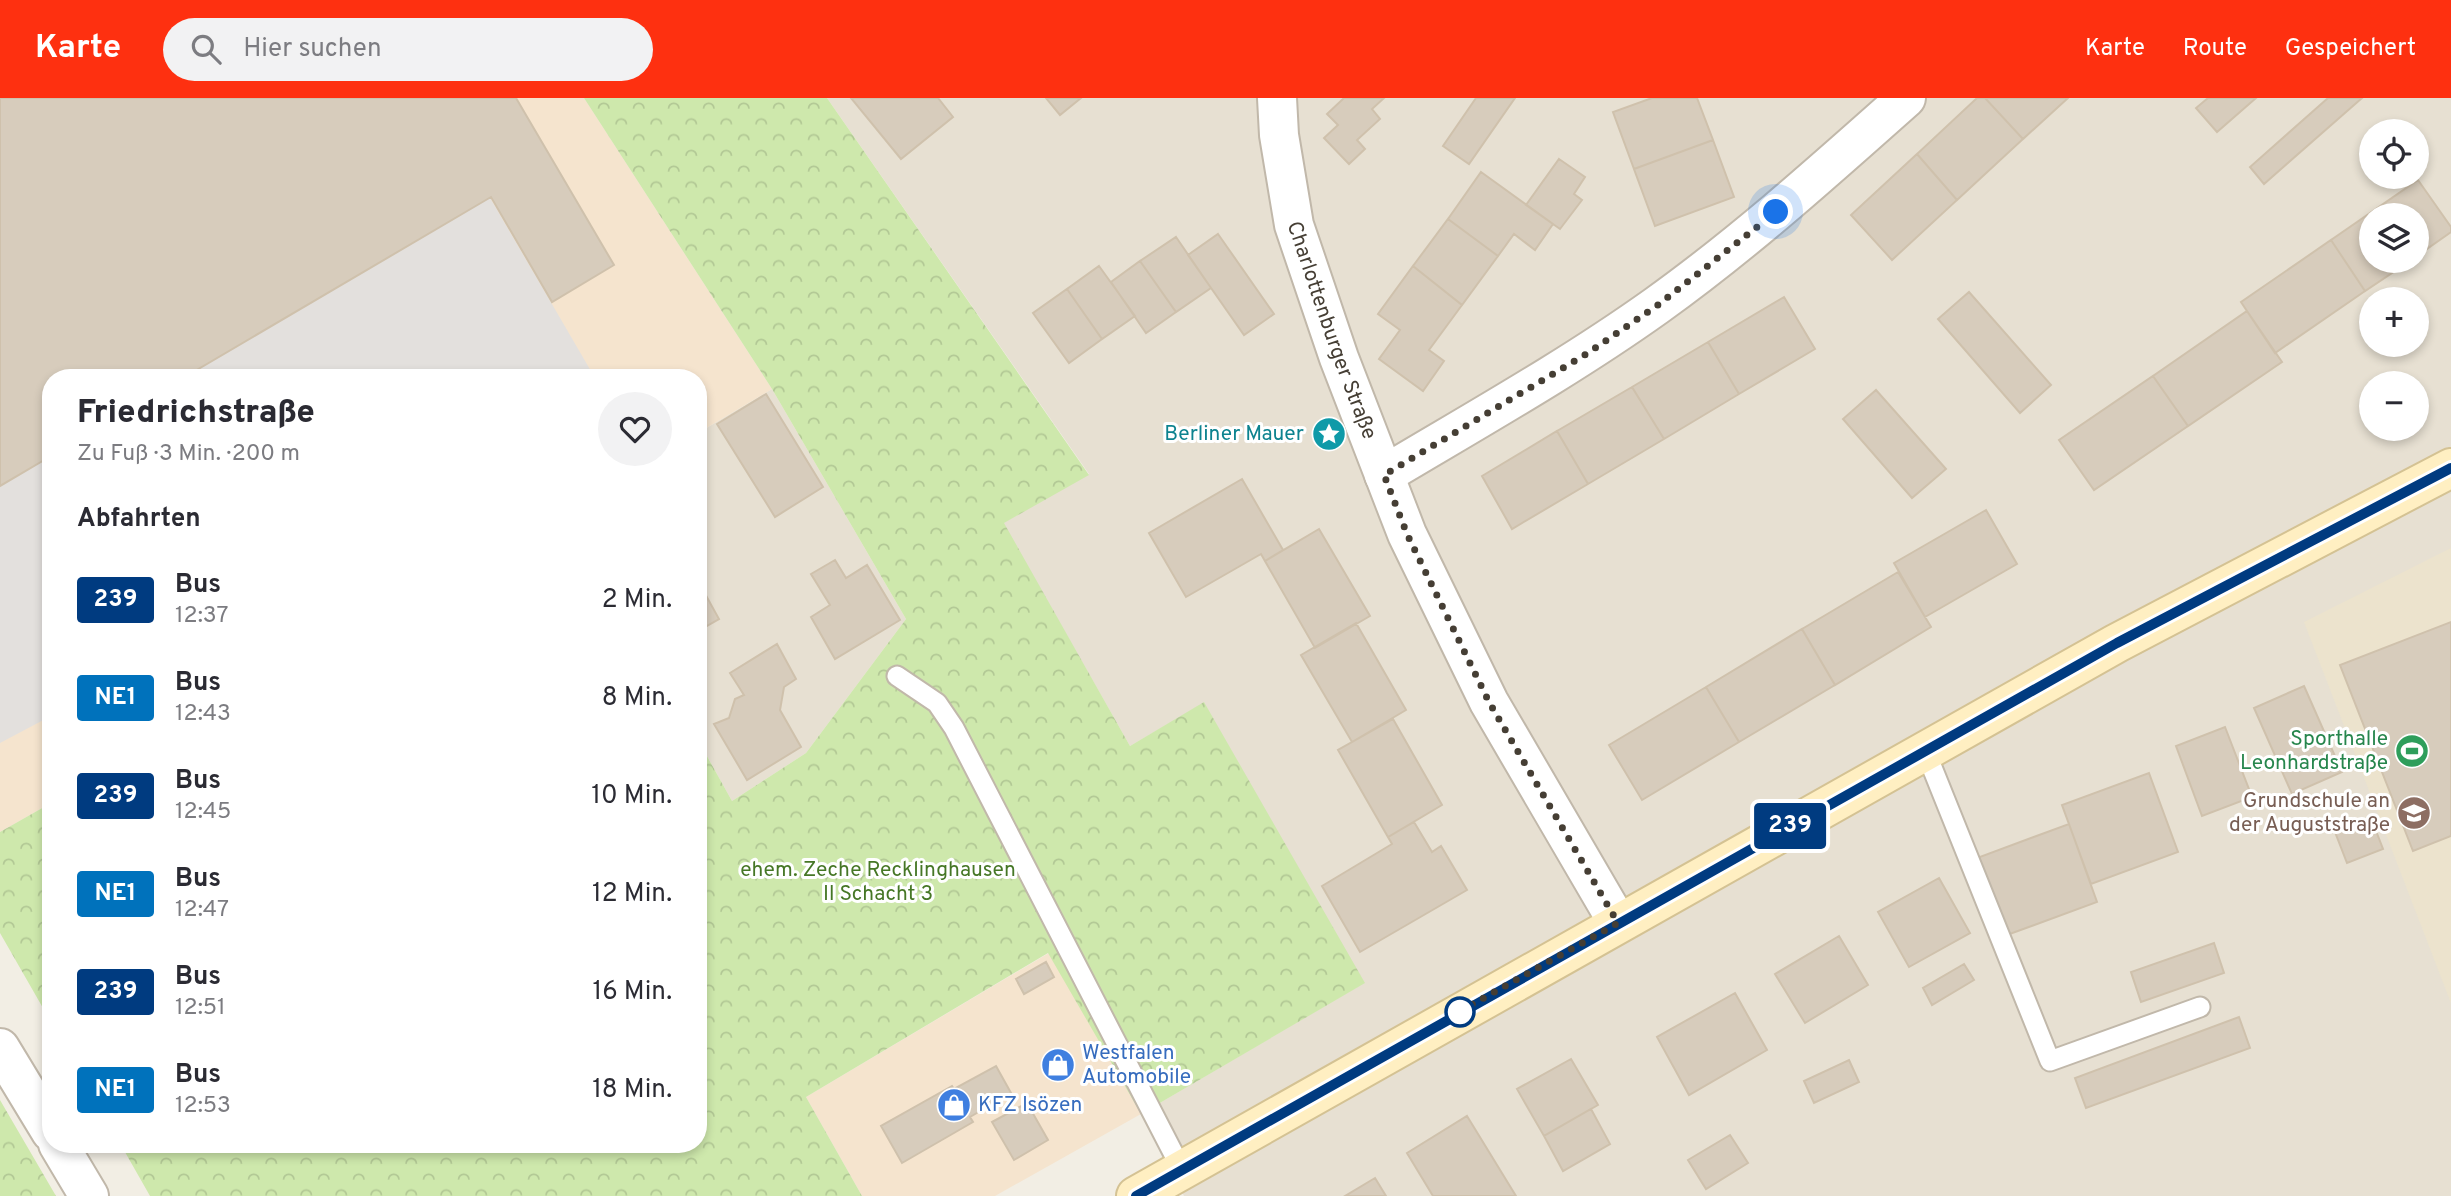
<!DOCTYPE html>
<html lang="de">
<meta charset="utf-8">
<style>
:root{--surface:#fff;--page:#f2f2f3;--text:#2b2b33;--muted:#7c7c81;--accent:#fe3010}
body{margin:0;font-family:Overpass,sans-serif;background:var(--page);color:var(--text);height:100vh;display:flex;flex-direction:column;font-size:26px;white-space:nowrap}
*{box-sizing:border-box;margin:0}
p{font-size:23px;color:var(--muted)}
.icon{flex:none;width:38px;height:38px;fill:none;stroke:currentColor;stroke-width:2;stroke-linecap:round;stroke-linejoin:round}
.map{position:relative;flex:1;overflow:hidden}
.details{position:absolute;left:42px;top:271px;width:665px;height:784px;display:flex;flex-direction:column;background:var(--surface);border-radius:28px;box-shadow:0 4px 10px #0003}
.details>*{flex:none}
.badge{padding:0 14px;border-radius:5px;font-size:24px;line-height:46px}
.fabs{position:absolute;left:2359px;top:21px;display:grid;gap:14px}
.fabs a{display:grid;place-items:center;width:70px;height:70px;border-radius:50%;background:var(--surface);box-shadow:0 4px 10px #0003;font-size:35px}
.you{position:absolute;width:35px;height:35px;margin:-18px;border:5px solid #fff;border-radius:50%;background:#1a73e8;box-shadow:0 0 0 10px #1a73e833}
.map>.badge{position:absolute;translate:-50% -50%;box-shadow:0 0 0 4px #fff}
h2{padding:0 35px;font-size:26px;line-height:63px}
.round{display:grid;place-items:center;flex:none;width:74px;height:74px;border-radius:37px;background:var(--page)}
.headline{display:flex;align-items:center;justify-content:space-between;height:119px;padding:0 35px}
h1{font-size:33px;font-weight:800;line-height:52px}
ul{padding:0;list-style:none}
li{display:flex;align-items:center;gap:21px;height:98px;padding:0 35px}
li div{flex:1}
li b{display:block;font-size:26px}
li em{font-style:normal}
li .badge{min-width:77px;font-weight:700;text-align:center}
header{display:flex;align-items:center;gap:42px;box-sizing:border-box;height:98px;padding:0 35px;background:var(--accent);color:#fff}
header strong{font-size:33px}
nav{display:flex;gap:38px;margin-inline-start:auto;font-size:24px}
.search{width:490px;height:63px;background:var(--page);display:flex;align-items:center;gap:18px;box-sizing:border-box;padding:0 24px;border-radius:38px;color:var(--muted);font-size:26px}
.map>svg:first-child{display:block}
.residential{fill:#e7e0d2;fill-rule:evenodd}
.commercial{fill:#f5e4ce}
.education{fill:#ece3cd}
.forest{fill:url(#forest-crowns)}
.parking{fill:#e3e0dd}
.building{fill:#d7ccbc;stroke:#cfc1ac;stroke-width:2}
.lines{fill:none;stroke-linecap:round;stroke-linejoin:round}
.service-casing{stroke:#c1b8aa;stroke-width:23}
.minor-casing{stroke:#c1b8aa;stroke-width:42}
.secondary-casing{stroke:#d4c293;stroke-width:42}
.service{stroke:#fff;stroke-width:19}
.minor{stroke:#fff;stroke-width:38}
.secondary{stroke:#ffefc2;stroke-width:38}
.line-casing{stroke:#fff;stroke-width:16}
.line{stroke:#003b80;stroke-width:10}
.walk{stroke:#453e34;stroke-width:7;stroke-dasharray:0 12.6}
.stop-dot{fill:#fff;stroke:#003b80;stroke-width:3.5}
.labels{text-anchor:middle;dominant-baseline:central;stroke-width:6;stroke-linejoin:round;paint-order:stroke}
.street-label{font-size:21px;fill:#453e34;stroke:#fff}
.culture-label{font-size:21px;fill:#0d838f;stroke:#fff;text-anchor:end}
.leisure-label{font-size:21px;fill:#27864d;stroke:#fff;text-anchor:end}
.education-label{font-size:21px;fill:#785e54;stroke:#fff;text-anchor:end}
.park-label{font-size:21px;fill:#467726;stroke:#fff}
.shop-label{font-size:21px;fill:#366cbe;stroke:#fff;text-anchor:start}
</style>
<header>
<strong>Karte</strong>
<div class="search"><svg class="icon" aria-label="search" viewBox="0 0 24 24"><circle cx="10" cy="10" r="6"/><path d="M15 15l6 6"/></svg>Hier suchen</div>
<nav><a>Karte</a><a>Route</a><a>Gespeichert</a></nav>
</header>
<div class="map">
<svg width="2451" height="1098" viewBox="0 0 2451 1098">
<defs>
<pattern id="forest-crowns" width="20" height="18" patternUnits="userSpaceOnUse" patternTransform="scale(1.75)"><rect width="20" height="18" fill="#cee8ac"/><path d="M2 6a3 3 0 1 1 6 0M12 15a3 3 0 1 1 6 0" fill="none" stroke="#b2c895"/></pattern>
</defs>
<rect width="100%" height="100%" fill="#f2eee4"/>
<path class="residential" d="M827 0H2451V1098H1184L1141 1016 1364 885 1204 605 1130 648 1003 425 1089 376ZM2371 33H2417V79H2371ZM2371 117H2417V163H2371ZM2371 201H2417V247H2371ZM2371 285H2417V331H2371Z
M772 291 906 521 806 655 732 703 698 642V335Z"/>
<path class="commercial" d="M0 0H584L772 291 698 335V280H51V705L0 734Z
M1049 855 1141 1016 995 1098H862L806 999Z"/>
<path class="education" d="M2451 450V905L2304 524Z"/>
<path class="forest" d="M584 0H827L1089 377 1004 425 1130 648 1204 604 1365 885 1141 1016 1048 855 806 999 862 1098H150L121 1047 698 1046V642L732 703 806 655 906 521 772 291Z
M51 705V924L0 835V734Z
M0 1002 56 1098H0Z"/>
<path class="parking" d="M0 0H432L595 280H51V618L0 645Z"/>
<path class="building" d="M0 0H516L614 167 552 204 491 99 183 280H51V358L0 388Z
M851 0H938L953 19 901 61Z
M1046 0H1081L1060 17Z
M1344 0H1384L1372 11 1380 21 1357 42 1365 51 1349 66 1324 40 1338 27 1327 16Z
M1476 0H1515L1469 66 1443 48Z
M1652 0H1697L1713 42 1634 71 1613 14Z
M1977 0H1985L2023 41 1957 102 1917 56Z
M1985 0H2068L2023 41Z
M2208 0H2256L2217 34 2196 10Z
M2328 0H2362L2264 86 2250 69Z
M1713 42 1734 99 1655 128 1634 71Z
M1917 56 1957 102 1892 162 1851 117Z
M1559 61 1585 79 1574 96 1582 102 1560 131 1526 107Z
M1481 74 1553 126 1535 152 1514 136 1498 158 1448 121Z
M2418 82 2451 129V134L2417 158V117H2371V163H2410L2365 193 2331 142Z
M1448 121 1498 158 1462 207 1413 168Z
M1218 136 1274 216 1244 237 1188 157Z
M1176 139 1211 190 1176 214 1140 163Z
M2331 142 2365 193 2275 255 2241 204Z
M1140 163 1176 214 1146 235 1111 184Z
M1099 168 1135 218 1102 241 1067 191Z
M1413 168 1462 207 1429 252 1444 263 1423 293 1379 261 1400 232 1378 216Z
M1067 191 1102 241 1069 265 1033 215Z
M1969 194 2051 287 2020 315 1938 221Z
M1784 199 1815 251 1739 296 1708 244Z
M2247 213 2282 264 2188 328 2153 278Z
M1708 244 1739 296 1664 341 1632 289Z
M2153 278 2188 328 2094 392 2059 342Z
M1632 289 1664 341 1588 386 1557 333Z
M1876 292 1946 371 1912 400 1843 321Z
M766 296 823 389 775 419 717 326Z
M1557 333 1588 386 1512 431 1482 378Z
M1242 381 1283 452 1265 463 1261 456 1186 499 1149 435Z
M1986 412 2017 466 1925 519 1894 465Z
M1319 431 1370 518 1315 550 1265 463Z
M835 462 846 480 867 467 900 522 835 561 811 519 830 507 811 476Z
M1898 474 1931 529 1835 587 1802 531Z
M698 483 719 521 698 533Z
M2451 524V738L2413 753 2340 567Z
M1356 525 1406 612 1352 644 1301 557Z
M1802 531 1835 587 1739 644 1706 589Z
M777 546 796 581 784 589 780 612 801 649 747 682 714 626 729 620 735 601 744 597 730 575Z
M2304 588 2342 674 2292 696 2254 610Z
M1706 589 1739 644 1642 702 1609 647Z
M1393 621 1442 707 1388 739 1338 652Z
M2225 629 2252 699 2202 718 2176 648Z
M2149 675 2178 754 2091 786 2062 707Z
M2371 720 2383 751 2347 765 2335 734Z
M1414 724 1432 754 1441 748 1467 792 1360 854 1322 788 1392 746 1388 739Z
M2069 726 2097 804 2007 837 1977 760Z
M1939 780 1970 835 1909 869 1878 814Z
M1839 838 1868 887 1805 925 1775 876Z
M2214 845 2224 875 2141 904 2131 874Z
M1046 864 1054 879 1024 896 1016 881Z
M1964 866 1974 882 1932 907 1923 890Z
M1735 895 1767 952 1689 997 1657 939Z
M2239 919 2250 950 2086 1010 2075 980Z
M1571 961 1598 1007 1544 1038 1517 991Z
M1849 962 1859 984 1814 1005 1804 983Z
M996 968 1011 995 970 1019 973 1024 902 1065 881 1028 952 988 954 991Z
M1027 1005 1048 1042 1014 1062 992 1024Z
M1591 1011 1610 1046 1563 1073 1544 1038Z
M1467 1018 1516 1098H1433L1407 1055Z
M1730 1037 1748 1065 1706 1091 1688 1062Z
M1375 1080 1386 1098H1345Z"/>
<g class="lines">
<g class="service-casing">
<path id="service" d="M897 578 937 605 954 630 1182 1072
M1925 652 2050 963 2200 909"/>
</g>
<g class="minor-casing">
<g id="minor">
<path id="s1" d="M1277 0 1279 37 1294 127 1339 260 1407 436 1489 604 1618 825"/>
<path d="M1384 377C1476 322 1569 270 1656 208 1744 145 1825 72 1906 0"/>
<path d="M0 950 51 1034"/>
<path d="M58 1046 89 1098"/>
</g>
</g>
<g class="secondary-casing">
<path id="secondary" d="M1136 1098 2117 545 2451 370"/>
</g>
<use href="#service" class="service"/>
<use href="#minor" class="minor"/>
<use href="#secondary" class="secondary"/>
</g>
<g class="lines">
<g class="line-casing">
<path id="line" d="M1136 1098 2117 545 2451 370"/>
</g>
<use href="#line" class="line"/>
<path class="walk" d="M1460 914 1455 916 1618 825 1489 604 1407 436 1384 377 1588 255 1658 207 1776 114"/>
</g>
<defs>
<g id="sight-disc" transform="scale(1.75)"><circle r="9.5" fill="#0f9aa8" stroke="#fff"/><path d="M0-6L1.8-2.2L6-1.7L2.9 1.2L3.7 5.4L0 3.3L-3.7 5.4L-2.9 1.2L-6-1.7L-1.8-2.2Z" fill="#fff"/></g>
<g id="stadium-disc" transform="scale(1.75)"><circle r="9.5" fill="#2e9e5b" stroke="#fff"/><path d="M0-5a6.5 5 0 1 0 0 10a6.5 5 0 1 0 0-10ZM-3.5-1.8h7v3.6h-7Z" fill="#fff"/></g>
<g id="school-disc" transform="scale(1.75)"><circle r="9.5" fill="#8d6e63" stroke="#fff"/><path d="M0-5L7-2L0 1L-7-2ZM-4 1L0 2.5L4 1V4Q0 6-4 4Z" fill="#fff"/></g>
<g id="shop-disc" transform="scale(1.75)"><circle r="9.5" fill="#3f7fe0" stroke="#fff"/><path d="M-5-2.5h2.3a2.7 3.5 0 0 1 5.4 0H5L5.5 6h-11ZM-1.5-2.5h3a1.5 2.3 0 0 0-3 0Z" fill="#fff"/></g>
</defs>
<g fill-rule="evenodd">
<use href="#sight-disc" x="1329" y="336"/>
<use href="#stadium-disc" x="2412" y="653"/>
<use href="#school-disc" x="2414" y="715"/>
<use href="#shop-disc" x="1058" y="967"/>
<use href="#shop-disc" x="954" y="1007"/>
</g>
<circle class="stop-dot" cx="1460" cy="914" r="14"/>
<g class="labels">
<g class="street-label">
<text stroke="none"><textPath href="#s1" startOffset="240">Charlottenburger Straße</textPath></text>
</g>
<g class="culture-label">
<text x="1304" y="336">Berliner Mauer</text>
</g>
<g class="leisure-label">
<text x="2388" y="641">Sporthalle<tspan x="2388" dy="24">Leonhardstraße</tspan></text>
</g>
<g class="education-label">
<text x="2390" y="703">Grundschule an<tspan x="2390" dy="24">der Auguststraße</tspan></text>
</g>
<g class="park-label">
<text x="878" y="772">ehem. Zeche Recklinghausen<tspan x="878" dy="24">II Schacht 3</tspan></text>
</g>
<g class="shop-label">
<text x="1082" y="955">Westfalen<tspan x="1082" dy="24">Automobile</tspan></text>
<text x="978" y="1007">KFZ Isözen</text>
</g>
</g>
</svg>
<div class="fabs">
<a><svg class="icon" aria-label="locate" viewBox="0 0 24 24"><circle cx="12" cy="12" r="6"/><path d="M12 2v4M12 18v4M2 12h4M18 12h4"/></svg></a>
<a><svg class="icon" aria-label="layers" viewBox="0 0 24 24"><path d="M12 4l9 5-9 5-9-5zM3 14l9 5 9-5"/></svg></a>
<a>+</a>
<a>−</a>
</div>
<div class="you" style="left:1776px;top:114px"></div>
<b class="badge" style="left:1790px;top:728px;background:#003b80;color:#fff">239</b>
<section class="details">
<div class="headline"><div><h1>Friedrichstraße</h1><p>Zu Fuß · 3 Min. · 200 m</p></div><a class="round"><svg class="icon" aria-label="heart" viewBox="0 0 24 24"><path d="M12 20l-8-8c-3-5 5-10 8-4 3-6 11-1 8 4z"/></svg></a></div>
<h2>Abfahrten</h2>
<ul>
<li><span class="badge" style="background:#003b80;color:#fff">239</span><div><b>Bus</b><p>12:37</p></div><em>2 Min.</em></li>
<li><span class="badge" style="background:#0072bc;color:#fff">NE1</span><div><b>Bus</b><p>12:43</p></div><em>8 Min.</em></li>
<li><span class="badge" style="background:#003b80;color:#fff">239</span><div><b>Bus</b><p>12:45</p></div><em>10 Min.</em></li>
<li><span class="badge" style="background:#0072bc;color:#fff">NE1</span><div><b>Bus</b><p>12:47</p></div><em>12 Min.</em></li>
<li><span class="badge" style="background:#003b80;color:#fff">239</span><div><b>Bus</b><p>12:51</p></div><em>16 Min.</em></li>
<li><span class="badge" style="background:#0072bc;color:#fff">NE1</span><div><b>Bus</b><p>12:53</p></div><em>18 Min.</em></li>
</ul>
</section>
</div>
